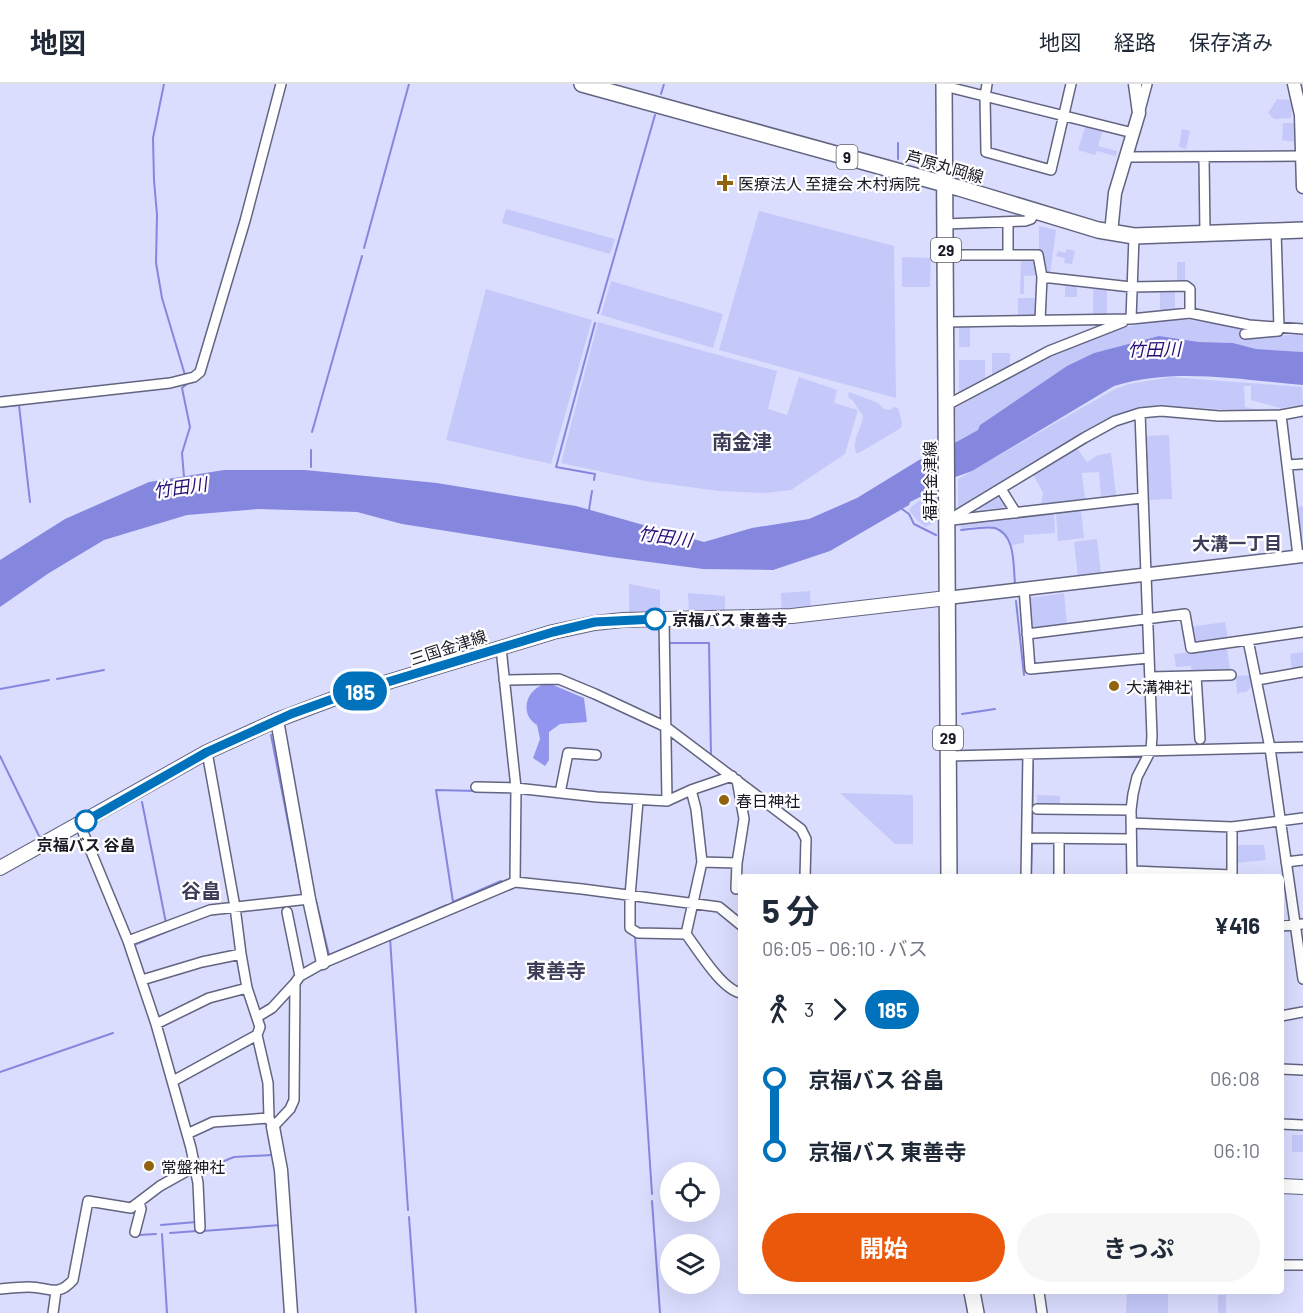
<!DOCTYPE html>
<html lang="ja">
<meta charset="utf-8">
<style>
:root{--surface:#fff;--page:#f6f6f7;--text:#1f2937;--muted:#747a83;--line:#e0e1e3;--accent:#ea580c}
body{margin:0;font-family:Barlow,"Noto Sans JP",sans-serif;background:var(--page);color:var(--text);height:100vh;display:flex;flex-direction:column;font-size:22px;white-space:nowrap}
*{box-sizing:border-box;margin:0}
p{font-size:20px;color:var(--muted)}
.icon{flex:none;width:33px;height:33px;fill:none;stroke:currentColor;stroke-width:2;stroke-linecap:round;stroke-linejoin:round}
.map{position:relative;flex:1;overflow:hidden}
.details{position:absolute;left:738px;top:790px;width:546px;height:420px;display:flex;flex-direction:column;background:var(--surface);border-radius:6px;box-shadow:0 6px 24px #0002}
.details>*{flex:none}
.badge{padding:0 12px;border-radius:20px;font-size:21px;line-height:39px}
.fabs{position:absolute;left:660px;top:1078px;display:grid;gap:12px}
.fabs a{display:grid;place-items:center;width:60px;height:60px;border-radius:50%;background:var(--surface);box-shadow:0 6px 24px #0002;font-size:30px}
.map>.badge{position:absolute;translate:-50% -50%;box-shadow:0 0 0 3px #fff}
.legs{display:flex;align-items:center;gap:9px;height:66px;padding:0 24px;font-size:20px}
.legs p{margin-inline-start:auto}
.head{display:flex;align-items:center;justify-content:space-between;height:102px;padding:0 24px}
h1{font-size:33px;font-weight:700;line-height:45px}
.cta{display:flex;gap:12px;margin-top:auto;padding:12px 24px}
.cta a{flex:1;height:69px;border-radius:36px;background:var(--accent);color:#fff;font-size:24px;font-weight:700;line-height:69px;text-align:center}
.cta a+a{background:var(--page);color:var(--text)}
ul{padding:0 24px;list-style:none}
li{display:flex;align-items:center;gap:21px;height:72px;font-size:22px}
li i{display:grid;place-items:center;width:9px;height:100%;margin:0 8px;background:currentColor}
li i::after{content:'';width:15px;height:15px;margin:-8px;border:4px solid;border-radius:50%;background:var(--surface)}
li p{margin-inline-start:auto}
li:first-child i{background:linear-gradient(#0000 50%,currentColor 0)}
li:last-child i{background:linear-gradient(currentColor 50%,#0000 0)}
header{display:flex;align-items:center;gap:36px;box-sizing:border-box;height:84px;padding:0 30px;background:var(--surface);border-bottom:2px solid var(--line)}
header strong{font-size:28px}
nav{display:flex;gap:33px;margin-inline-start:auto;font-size:21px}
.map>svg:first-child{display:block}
.green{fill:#c4c9fa}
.forest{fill:#9295ee}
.water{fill:#8587de}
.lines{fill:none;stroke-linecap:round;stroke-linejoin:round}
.stream{stroke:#8587de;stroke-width:2}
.minor-casing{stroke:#626480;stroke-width:12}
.tertiary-casing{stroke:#626480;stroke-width:15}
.secondary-casing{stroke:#626480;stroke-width:16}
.primary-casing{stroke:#626480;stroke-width:18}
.minor{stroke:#fff;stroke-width:9}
.tertiary{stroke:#fff;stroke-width:12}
.secondary{stroke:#fff;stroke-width:14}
.primary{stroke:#fff;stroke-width:15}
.line-1-casing{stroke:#fff;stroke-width:14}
.line-1{stroke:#0072bc;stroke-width:9}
.poi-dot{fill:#92630f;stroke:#fff;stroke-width:2}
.stop-1-dot{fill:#fff;stroke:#0072bc;stroke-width:3}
.labels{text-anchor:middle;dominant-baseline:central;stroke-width:4.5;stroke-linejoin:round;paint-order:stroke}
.shield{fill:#fff;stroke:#5e5f66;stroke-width:1.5}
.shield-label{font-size:15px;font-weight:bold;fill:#191a25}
.street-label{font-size:16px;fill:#191a25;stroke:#fff}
.poi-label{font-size:16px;fill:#191a25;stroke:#fff;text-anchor:start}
.stop-label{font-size:16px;font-weight:bold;fill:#191a25;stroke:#fff;text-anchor:start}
.water-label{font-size:18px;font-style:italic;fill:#270f77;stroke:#fff}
.neighbourhood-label{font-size:18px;font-weight:bold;fill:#3c3d58;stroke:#fff}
.quarter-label{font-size:20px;font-weight:bold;fill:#3c3d58;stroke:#fff}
</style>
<header>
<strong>地図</strong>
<nav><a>地図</a><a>経路</a><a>保存済み</a></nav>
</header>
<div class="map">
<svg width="1303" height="1229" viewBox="0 0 1303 1229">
<rect width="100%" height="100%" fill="#daddfe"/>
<path class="green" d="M1277 15 1290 16 1292 23 1291 34 1274 35 1268 29Z
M1283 39H1294L1295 58 1282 56Z
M1086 40 1103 45 1098 62 1117 67 1116 72 1097 67 1095 71 1078 66Z
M1182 45 1190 47 1186 65 1179 63Z
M506 125 615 155 610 170 502 139Z
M759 127 894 162 896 314 719 266Z
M1039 142 1056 146 1050 191 1043 190 1039 167Z
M1067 165 1075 167 1072 180 1064 179 1065 174 1056 172 1058 167 1065 169Z
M1021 172 1032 173 1036 177 1037 191 1024 192V210H1020Z
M902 173 931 174 930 203H902Z
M1177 178H1185V200H1177Z
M611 197 723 230 713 264 601 231Z
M1065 200H1077V213H1065Z
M1093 204H1107V232H1093Z
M1160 204H1175V227L1160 229Z
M486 205 592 236 551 380 446 356Z
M1018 214H1036V231L1034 234H1018Z
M1172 235 1189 236 1244 244 1239 251 1241 254 1303 250V268L1256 265 1233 259 1199 258 1159 252 1094 269 1067 282 980 341 978 346 956 358 955 324C1013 293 1071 256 1135 241 1147 238 1160 237 1172 235Z
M598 238 777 287 768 325 787 331 799 293 837 306 834 319 858 326 845 370 791 406 765 409 719 407 645 397 561 379Z
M959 242H970V263H959Z
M992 269H1010V285L992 295Z
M959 276H985V298L959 312Z
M1171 293 1302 303 1303 321 1280 324 1251 316V302H1244L1245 323 1266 328 1166 322C1119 323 1079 351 1040 375 1013 392 985 409 958 425V395L1113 306 1129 300Z
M849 308 878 319 884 325 890 326 894 323 898 324 902 338 901 344 857 370C850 358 862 345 863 332L853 317 848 313Z
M1169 351 1172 415 1147 416 1145 352Z
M1076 363 1087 378 1098 371 1111 369 1116 411 1101 412 1099 388 1082 389 1085 415 1041 420 1043 409 1032 388Z
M938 405 937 437 925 443 916 435 909 426C915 417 929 412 938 405Z
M1000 410 1007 423 980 426 978 424Z
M1303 422V467H1301L1296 423Z
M1081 427 1084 454 1058 457 1056 430Z
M1054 429 1055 449 1024 451V459L1012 461C1003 436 983 443 961 444L960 439Z
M1097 455 1101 490 1078 493 1074 458Z
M629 500 660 506V531H629Z
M810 507 811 527 782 528 781 509Z
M688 509 725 512V530H689Z
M1064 509 1067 540 1033 544 1030 541 1028 517 1030 514Z
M1225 538 1228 555 1196 560 1193 558 1190 543Z
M1227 564 1230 586 1192 591 1191 582 1176 583 1174 570Z
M1303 568V585L1292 587 1290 570Z
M1251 591 1252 602 1246 608 1237 609 1236 592Z
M840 709 913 711V760H895Z
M1037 711 1060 712V721L1037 720Z
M1235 761H1264L1266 776 1236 779Z
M1292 1051H1303V1068H1292Z
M1127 1208H1168V1229H1126Z
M1218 1211H1226V1229H1218Z"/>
<path class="forest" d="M542 601H553L584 614 587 638 560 640 549 648V676L545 682 533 674 540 655 537 641C520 631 525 608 542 601Z"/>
<path class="water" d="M1159 252 1199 258 1233 259 1256 265 1303 268V301C1241 296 1175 283 1114 302L972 387 936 400 924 411 910 418 909 421 830 467 773 486 703 485 611 473 402 440 357 428 258 425 187 431 104 456 49 489 0 523V476L65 435 149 398 224 386H305L437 399 576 422 704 458 752 444 809 435 857 414 919 376 931 372 978 346 980 341 1067 282 1094 269Z"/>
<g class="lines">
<path class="stream" d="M164 0 153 54 154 96 157 131 156 179 162 214 185 291
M661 10 664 0
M898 75V59
M364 164 409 0
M598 229 655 31
M0 323 19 321 30 418
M312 348 362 172
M311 383V366
M184 393 182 369 190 343 182 304 188 299
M594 396 595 390 556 383 595 239
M902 425 909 430 914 440 936 451
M589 426 592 407
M961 446C971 445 985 442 995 444 1016 451 1013 481 1015 499
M1016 517 1024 591
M660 548V559
M668 559H709L711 671
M57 595 104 586
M0 605 49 596
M962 630 995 625
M271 651 301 805
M0 672 41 756
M477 707 436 706 453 818 501 797
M142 718 166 839
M1032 753 1033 678
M1031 794 1032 758
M316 817 329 871 447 821
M240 827 266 824
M635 853 652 1110
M390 854 408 1126
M134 861 188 839
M0 988 113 949
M200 1087 234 1073 272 1071
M652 1117 660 1229
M409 1133 416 1229
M161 1141 196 1138
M203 1147 281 1141
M170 1149 197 1147
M162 1150 167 1229
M139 1151 156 1150"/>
<g class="minor-casing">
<path id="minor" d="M987 0 985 13 986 68 1051 86 1071 0
M944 2 1133 49
M1140 26 1147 0
M1125 73 1302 72
M1204 73 1205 149
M1008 138V170
M945 140 1025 137 1031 135 1035 128
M946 171H1038L1042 193
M1131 235 1134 152
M1040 236 1042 193 1131 203 1186 202 1190 205V229
M947 238 1131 235 1190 229 1249 241 1303 245
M1245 250 1278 247 1279 244 1276 147
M0 318 170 299 194 293 200 288 245 137 281 0
M947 321 1049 267 1123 238
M1281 331 1298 472
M1287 381 1303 380
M1001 405 1016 429
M952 436 1142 414
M947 437 1084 354 1115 337 1140 329 1161 327 1219 332 1281 331 1303 327
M1024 504 1030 585 1149 574
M664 535 667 717
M1303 548 1248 556 1270 664 1303 895
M1027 550 1185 530 1191 564 1248 556
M501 564 516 704 515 798
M1196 592 1200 655
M1150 593 1231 591
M504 596 559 595 595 610 666 643 801 745 806 755 805 794
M1257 596 1303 588
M207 668 235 823 241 870 247 904 260 943 257 951 268 999 269 1034 273 1043 290 1025 294 1016 295 899 300 892 323 879 515 798 582 805 719 823 741 841
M948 672 1303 663
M476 703 516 704 597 713 667 717 691 706 696 725 702 778 686 850
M691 706 732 692
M560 709 568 669 596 671
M638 717 630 812V844L638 849 686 850C698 866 722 906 741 909
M1037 725 1131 726
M1131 739 1232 743 1303 734
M80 741 128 857 156 940 191 1064 198 1099 200 1144
M1027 754 1131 755
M702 778 737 779 744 735 737 696
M1286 778 1303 776
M1132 787 1232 791V743
M1026 794 1028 670
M1059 794V755
M1132 794 1131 726 1133 710 1137 693 1151 666 1152 652 1140 329
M736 805 737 779
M287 828 300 892
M1281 842 1303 840
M128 857 210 826 309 815
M142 896 202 878 241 870
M1281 932 1303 928
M257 933 272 924 295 899
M156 940 209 914 247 904
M1281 985 1303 986
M173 997 257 951
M1281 1040 1303 1041
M187 1050 213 1038 269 1034
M135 1148 141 1125 139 1118
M1281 1181H1303
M0 1205C10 1204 19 1203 29 1203 49 1203 57 1214 73 1196L88 1117 131 1124 160 1102 194 1083
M1039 1208 1042 1229
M53 1229 56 1207"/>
</g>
<g class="tertiary-casing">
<path id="tertiary" d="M1294 0 1301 31 1303 103
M1111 149 1115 109 1139 29 1135 0
M947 514 1303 472
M277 636 309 815 323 879
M273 1043 281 1086 291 1229"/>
</g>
<g class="secondary-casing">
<path id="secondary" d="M0 784 207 668 277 636 338 613 553 548 595 539 623 536 792 532 947 514
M1281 1102 1303 1103"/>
</g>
<g class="primary-casing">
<path id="primary" d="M582 0 959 104 1098 146 1134 152 1303 146
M944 0 949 794
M972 1208 976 1229"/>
</g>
<use href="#minor" class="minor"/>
<use href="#tertiary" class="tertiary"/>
<use href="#secondary" class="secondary"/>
<use href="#primary" class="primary"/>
</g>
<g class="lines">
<g class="line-1-casing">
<path id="line-1" d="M86 737 207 668 291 630 338 613 553 548 595 538 655 535"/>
</g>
<use href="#line-1" class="line-1"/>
</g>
<g class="poi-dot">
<path d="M722 90h6v6h6v6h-6v6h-6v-6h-6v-6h6z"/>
<circle cx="1114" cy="602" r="6"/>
<circle cx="724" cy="716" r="6"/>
<circle cx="149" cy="1082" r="6"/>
</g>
<g class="stop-1-dot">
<circle cx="655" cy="535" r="10"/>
<circle cx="86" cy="737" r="10"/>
</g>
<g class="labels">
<g class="shield">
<rect x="836.5" y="61" width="21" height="24" rx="4.5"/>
<rect x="931" y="154" width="30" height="24" rx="4.5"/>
<rect x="933" y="642" width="30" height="24" rx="4.5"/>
</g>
<g class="shield-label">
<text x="847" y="73">9</text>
<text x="946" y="166">29</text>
<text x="948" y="654">29</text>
</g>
<g class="street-label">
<text transform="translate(945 82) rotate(16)">芦原丸岡線</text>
<text transform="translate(929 397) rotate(-90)">福井金津線</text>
<text transform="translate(448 563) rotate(-18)">三国金津線</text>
</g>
<g class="poi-label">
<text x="738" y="99">医療法人 至捷会 木村病院</text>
<text x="1126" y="602">大溝神社</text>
<text x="736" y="716">春日神社</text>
<text x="161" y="1082">常盤神社</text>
</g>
<g class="stop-label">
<text x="672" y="535">京福バス 東善寺</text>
<text x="86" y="760" text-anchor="middle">京福バス 谷畠</text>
</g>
<g class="water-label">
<text transform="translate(1154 265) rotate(-1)">竹田川</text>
<text transform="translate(180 403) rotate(-8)">竹田川</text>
<text transform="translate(665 452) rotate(8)">竹田川</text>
</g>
<g class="neighbourhood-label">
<text x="1237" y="459">大溝一丁目</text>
</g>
<g class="quarter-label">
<text x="742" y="357">南金津</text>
<text x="201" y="806">谷畠</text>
<text x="556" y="886">東善寺</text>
</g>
</g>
</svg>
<div class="fabs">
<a><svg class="icon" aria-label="locate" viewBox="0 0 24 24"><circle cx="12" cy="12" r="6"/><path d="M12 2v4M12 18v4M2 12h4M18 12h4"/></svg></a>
<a><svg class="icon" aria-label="layers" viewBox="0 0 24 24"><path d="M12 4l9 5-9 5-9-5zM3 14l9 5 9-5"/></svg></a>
</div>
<b class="badge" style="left:360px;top:607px;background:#0072bc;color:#fff">185</b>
<section class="details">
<div class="head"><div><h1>5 分</h1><p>06:05 – 06:10 · バス</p></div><b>¥416</b></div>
<div class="legs"><svg class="icon" aria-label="walk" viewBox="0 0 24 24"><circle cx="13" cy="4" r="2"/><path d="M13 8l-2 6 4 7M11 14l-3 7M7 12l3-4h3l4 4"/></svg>3<svg class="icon" aria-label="forward" viewBox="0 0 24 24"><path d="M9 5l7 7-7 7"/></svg><b class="badge" style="background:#0072bc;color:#fff">185</b></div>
<ul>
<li><i style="color:#0072bc"></i><b>京福バス 谷畠</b><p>06:08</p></li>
<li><i style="color:#0072bc"></i><b>京福バス 東善寺</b><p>06:10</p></li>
</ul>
<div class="cta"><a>開始</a><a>きっぷ</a></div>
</section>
</div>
